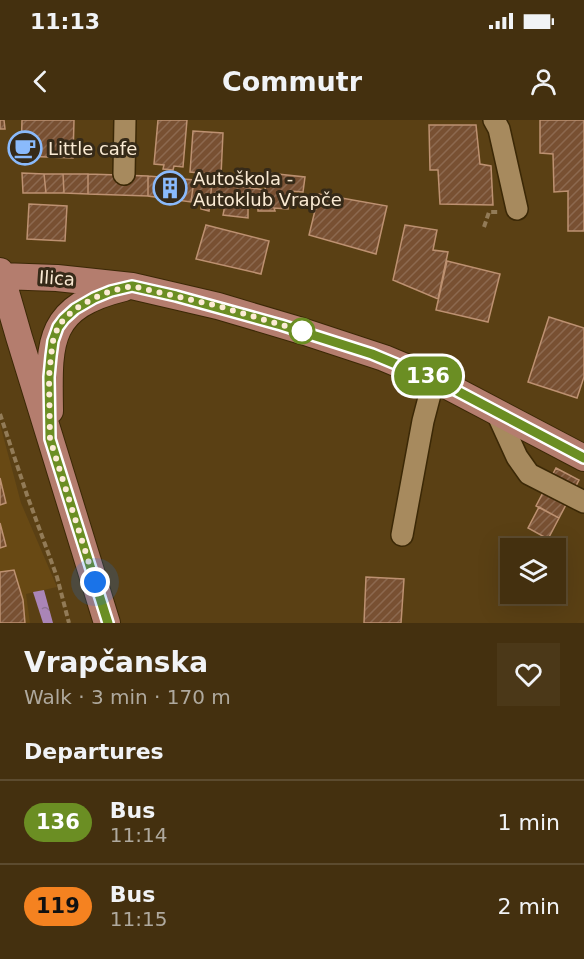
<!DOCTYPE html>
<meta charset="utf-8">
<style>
:root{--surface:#44300f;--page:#4b3818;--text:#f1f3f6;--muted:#afa99e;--line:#5c4b2f}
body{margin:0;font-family:"DejaVu Sans",sans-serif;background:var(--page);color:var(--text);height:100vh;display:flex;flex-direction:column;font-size:22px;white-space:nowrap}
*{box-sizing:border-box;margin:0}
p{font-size:20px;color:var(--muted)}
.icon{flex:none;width:33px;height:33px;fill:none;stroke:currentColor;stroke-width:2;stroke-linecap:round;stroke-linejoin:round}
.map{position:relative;height:503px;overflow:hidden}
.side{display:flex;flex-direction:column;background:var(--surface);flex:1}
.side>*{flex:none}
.badge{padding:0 12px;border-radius:20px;font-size:21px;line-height:39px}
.tools{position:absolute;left:500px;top:418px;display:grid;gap:12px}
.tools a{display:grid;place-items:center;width:66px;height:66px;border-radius:0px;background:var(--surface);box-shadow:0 6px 24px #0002,0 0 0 2px var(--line);font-size:30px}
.you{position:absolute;width:30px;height:30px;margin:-15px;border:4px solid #fff;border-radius:50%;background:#1a73e8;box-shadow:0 0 0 9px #1a73e833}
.map>.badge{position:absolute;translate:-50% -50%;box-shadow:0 0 0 3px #fff}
h2{padding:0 24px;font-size:22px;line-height:54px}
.round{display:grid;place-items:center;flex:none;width:63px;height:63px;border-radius:0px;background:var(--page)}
.summary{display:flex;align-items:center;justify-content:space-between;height:102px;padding:0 24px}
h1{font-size:28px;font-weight:700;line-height:45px}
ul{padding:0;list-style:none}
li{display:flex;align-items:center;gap:18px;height:84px;padding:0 24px;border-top:2px solid var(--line)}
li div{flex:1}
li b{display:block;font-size:22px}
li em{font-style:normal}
li .badge{min-width:66px;font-weight:700;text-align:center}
.status{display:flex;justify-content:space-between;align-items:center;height:42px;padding:0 30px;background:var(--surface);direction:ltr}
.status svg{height:16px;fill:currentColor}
header{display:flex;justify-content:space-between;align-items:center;height:78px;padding:0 24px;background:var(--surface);font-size:27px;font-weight:700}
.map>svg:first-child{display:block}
.built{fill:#684914}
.water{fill:url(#water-ripples)}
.building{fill:url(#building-hatch);stroke:#bd9171;stroke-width:1.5}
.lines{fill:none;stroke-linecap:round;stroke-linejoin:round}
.minor-casing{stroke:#3b2806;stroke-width:24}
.major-casing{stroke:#3b2806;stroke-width:28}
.path{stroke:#927b57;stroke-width:4;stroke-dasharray:6 3;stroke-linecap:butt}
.minor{stroke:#a78a5e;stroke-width:21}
.major{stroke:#b47d6e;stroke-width:26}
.line-casing{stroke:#fff;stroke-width:14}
.line{stroke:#6b8e23;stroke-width:9}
.walk{stroke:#fbebd4;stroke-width:6;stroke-dasharray:0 10.8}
.stop-dot{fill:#fff;stroke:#6b8e23;stroke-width:3}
.labels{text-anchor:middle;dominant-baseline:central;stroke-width:6;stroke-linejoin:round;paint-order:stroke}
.poi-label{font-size:18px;fill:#fbebd4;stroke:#362a18;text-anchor:start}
.street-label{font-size:18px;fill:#fbebd4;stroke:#362a18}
</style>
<div class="status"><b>11:13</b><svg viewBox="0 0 49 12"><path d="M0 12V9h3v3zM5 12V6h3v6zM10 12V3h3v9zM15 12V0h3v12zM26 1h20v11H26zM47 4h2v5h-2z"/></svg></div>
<header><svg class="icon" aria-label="back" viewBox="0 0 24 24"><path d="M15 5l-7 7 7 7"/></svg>Commutr<svg class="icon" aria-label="person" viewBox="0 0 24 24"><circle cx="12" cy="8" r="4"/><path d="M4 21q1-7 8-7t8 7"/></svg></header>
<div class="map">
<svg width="584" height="503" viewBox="0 0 584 503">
<defs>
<pattern id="water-ripples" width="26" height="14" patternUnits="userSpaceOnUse" patternTransform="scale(1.5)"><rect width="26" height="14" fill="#aa85b7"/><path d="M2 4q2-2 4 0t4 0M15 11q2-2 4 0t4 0" fill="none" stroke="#8e7293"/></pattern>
<pattern id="building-hatch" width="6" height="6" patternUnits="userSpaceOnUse" patternTransform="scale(1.5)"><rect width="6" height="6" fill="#785032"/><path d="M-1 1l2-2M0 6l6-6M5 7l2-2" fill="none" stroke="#8c694f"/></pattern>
</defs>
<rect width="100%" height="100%" fill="#5a4014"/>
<path class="built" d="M0 304 21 383 57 467 26 474 30 503H0Z"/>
<path class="water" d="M44 470 53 503H43L33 472Z"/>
<path class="building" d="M0 0H4L5 9H0Z
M22 0H74L73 38 21 36Z
M158 0H187L183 47 174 46 173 50 163 49 164 45 154 44Z
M540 0H584V111H568V71L554 72 553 34 540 33Z
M429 5H476L480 44 491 46 493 85 440 84 438 50H430Z
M193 11 223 13 221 55 190 52Z
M22 53 44 54 46 73H23Z
M268 53 305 57 303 72 290 71 288 89 274 88 275 91H258V86L248 85V98L223 95 225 85 210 82 212 62 265 70Z
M44 54H63L64 73H46Z
M63 54H88V74L64 73Z
M88 54 148 56V76L88 74Z
M148 56 194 60 191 82 148 76Z
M194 60 212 62 209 91 201 89V82H191Z
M319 74 387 86 376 134 309 115Z
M29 84 67 86 65 121 27 119Z
M206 105 269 121 261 154 196 139Z
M405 105 437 110 433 130 448 132 438 179 393 160Z
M447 141 500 154 488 202 436 190Z
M549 197 584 208V257L577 278 528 262Z
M556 348 579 360 559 398 536 386Z
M0 358 6 383 0 385Z
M539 387 559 398 548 419 528 408Z
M0 403 6 426 0 428Z
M14 450 23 480 25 503H0V452Z
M366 457 404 459 401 503H364Z"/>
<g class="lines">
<g class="minor-casing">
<path id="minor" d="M494 0 499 9 517 89
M124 54 125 0
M496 291 517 337 529 354 584 382
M402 415 423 301 434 259"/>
</g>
<g class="major-casing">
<path id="major" d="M0 151 19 217 107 503
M0 156 57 158 132 166 218 186 302 211 384 238 434 259 584 338
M50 291C49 222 46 187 124 168"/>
</g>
<path class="path" d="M484 107 489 92H499
M0 294 27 375 57 457 69 503"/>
<use href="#minor" class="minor"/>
<use href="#major" class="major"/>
</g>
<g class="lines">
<g class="line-casing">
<path id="line" d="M108 503 50 319 49 257 51 236 53 221 58 207 64 199 75 189 94 178 111 171 132 166 176 176 281 205 372 234 444 264 584 338"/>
</g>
<use href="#line" class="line"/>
<path class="walk" d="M95 462 50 319 49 257 51 236 53 221 58 207 64 199 75 189 94 178 111 171 132 166 218 186 302 211"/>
</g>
<defs>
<g id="cafe-ring" transform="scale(1.725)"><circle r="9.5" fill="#362a18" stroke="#8abafc" stroke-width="1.5"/><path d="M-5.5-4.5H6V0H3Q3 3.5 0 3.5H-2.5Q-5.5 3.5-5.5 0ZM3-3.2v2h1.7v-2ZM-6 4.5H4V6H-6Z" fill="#8abafc"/></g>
<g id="building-ring" transform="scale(1.725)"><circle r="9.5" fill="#362a18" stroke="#8abafc" stroke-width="1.5"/><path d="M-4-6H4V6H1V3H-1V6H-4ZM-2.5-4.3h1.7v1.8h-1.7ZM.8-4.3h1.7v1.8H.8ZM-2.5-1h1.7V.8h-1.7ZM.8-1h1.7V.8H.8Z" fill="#8abafc"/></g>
</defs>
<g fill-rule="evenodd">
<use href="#cafe-ring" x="25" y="28"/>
<use href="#building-ring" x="170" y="68"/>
</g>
<circle class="stop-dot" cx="302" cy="211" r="12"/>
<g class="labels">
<g class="poi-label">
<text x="48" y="28">Little cafe</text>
<text x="193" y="58">Autoškola -<tspan x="193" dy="21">Autoklub Vrapče</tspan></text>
</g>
<g class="street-label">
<text transform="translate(57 158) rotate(4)">Ilica</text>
</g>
</g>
</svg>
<div class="tools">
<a><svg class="icon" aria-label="layers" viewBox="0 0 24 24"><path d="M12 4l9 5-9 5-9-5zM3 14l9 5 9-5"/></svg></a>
</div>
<div class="you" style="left:95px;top:462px"></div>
<b class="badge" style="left:428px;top:256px;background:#6b8e23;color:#fff">136</b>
</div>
<section class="side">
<div class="summary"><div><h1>Vrapčanska</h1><p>Walk · 3 min · 170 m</p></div><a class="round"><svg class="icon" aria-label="heart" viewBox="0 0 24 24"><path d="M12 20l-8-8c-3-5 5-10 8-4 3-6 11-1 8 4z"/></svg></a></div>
<h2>Departures</h2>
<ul>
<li><span class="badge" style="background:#6b8e23;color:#fff">136</span><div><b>Bus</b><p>11:14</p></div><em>1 min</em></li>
<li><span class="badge" style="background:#f58220;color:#111">119</span><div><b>Bus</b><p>11:15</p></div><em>2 min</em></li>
</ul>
</section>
